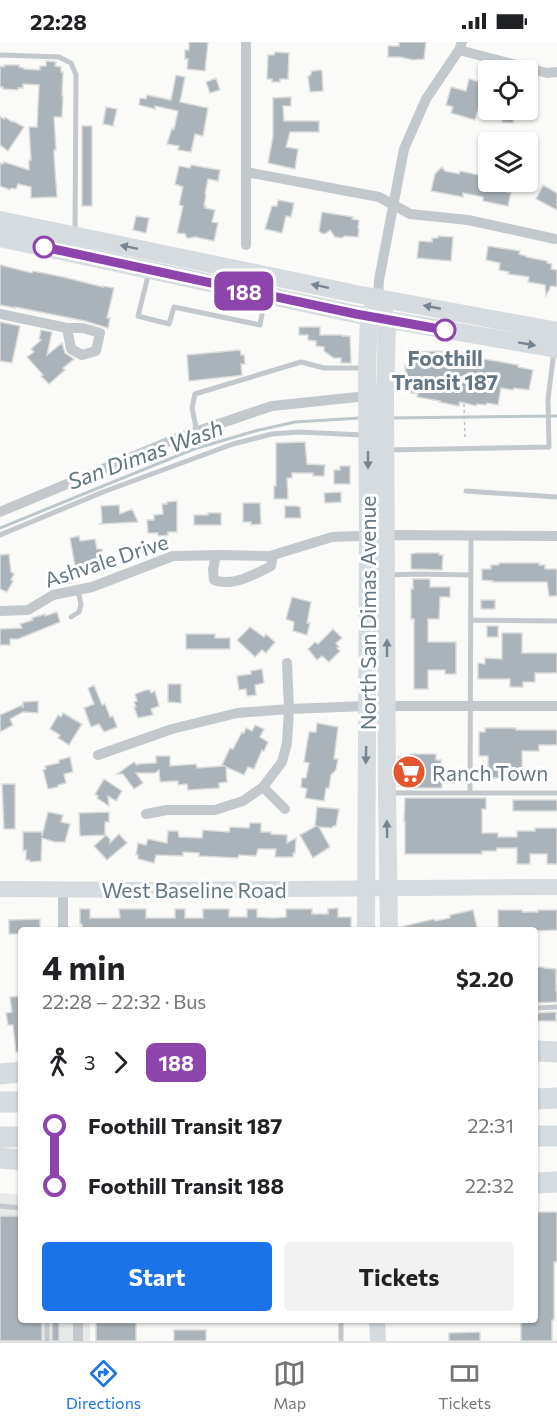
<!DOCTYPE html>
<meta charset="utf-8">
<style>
:root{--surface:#fff;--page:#f2f2f2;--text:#202124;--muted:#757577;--line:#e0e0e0;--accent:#1a73e8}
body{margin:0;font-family:Commissioner,sans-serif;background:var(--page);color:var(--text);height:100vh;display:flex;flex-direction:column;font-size:22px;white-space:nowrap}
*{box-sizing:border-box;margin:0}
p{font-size:20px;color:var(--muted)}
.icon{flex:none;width:33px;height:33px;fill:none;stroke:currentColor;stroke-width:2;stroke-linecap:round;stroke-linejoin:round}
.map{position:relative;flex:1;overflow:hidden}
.side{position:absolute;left:18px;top:885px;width:520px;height:396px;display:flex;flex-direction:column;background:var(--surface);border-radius:6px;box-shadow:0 2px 4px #0004}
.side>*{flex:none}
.badge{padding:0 12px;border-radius:9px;font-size:21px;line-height:39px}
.buttons{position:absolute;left:478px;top:18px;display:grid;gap:12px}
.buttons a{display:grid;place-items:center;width:60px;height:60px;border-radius:6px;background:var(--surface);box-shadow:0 2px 4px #0004;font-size:30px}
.map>.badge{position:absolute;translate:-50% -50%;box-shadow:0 0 0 3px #fff}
.legs{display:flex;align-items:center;gap:9px;height:66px;padding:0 24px;font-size:20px}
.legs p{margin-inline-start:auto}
.overview{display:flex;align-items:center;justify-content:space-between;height:102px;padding:0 24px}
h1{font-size:33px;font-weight:700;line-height:45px}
.cta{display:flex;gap:12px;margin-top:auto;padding:12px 24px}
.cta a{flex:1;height:69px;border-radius:6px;background:var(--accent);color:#fff;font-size:24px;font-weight:700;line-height:69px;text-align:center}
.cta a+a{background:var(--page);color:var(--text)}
ul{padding:0 24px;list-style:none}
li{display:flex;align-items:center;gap:21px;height:60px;font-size:22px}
li i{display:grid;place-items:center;width:9px;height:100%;margin:0 8px;background:currentColor}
li i::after{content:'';width:15px;height:15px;margin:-8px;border:4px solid;border-radius:50%;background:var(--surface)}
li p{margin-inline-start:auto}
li:first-child i{background:linear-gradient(#0000 50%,currentColor 0)}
li:last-child i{background:linear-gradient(currentColor 50%,#0000 0)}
.status{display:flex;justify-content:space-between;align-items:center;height:42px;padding:0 30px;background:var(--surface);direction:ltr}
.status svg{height:16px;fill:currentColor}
.tabs{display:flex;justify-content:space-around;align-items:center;height:84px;border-top:2px solid var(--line);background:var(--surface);font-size:16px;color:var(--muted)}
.tabs a{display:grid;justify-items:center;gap:3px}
.tabs .active{color:var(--accent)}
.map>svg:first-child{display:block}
.built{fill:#e8e9e9}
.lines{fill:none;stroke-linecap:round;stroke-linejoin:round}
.stream{stroke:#bbc7cb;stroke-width:3}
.building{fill:#aab3b9;stroke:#dcdcda;stroke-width:1.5}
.path{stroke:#bbbfc2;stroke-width:1.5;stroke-dasharray:3 3;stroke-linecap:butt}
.lane{stroke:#c3c8cc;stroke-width:5}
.street{stroke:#c3c8cc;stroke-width:10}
.secondary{stroke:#d6dbdf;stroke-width:16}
.primary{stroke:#d6dbdf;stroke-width:18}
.highway{stroke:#d6dbdf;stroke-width:21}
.oneway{fill:#768591}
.line-1-casing{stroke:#fff;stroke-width:14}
.line-1{stroke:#8e44ad;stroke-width:9}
.stop-1-dot{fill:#fff;stroke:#8e44ad;stroke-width:3}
.labels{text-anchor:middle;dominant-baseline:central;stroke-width:6;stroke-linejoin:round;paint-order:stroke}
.stop-label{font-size:21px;font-weight:bold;fill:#657683;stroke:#fff}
.street-label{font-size:21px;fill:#657683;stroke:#fff}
.poi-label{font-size:21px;fill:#657683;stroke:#fff;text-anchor:start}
.water-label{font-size:22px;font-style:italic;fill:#60757c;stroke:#fff}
</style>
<div class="status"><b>22:28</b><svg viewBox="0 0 49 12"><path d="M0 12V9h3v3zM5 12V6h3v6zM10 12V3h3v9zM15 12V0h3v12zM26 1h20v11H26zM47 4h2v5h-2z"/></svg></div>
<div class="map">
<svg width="557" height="1299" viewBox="0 0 557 1299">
<rect width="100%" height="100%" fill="#fafaf8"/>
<path class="built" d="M0 1151 21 1153V1278H90V1299H0Z"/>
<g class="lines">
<path class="stream" d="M391 376 557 374
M0 486 194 407 255 389 295 380 360 376"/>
</g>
<path class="building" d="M189 0H208L205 29 187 27 188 17H185V8H189Z
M399 0H426L424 17 413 18 400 15H388V4H399Z
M275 10 289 11 288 37H280V40H272V37H267L268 13H274Z
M46 19 56 20 55 24 61 25V30H63L62 54H63L62 75H54L56 108H54V113L57 155 31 156V145L18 142 16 147 11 146 10 148 0 144V121L3 122 4 120 29 128V118H31L29 85H37L39 43 23 42V46H18V48L3 47V45H0V24L4 25V23H19V25L24 26V27L40 28V24H46Z
M321 28 322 29 323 49 310 50 308 34H310L312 29Z
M176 33 185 35 180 60 208 66 203 94 195 92 191 110 178 108 179 104 167 102 172 86 174 87 178 69 155 64V67L139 63 140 56 146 57 147 53 171 58Z
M216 36 220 48 210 51 206 40Z
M469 37 486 42 475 78 451 71 453 65 446 63 451 45 466 49Z
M291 55V64H283L284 79H319V90H290L286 105 298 107 295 127 268 121 273 94V56Z
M106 65 117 67 113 84 103 82Z
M499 68H531L530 76 514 75 513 81 502 80 503 74 499 73Z
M0 74 4 77 5 75 12 80 13 79 24 85 8 109 0 103Z
M82 84H92V164H82Z
M191 123 220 128 218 139 208 137 205 152 206 153 204 164H206L205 166 215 168 212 180 218 181 214 199 195 195 190 196H187L185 192 177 191 183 164 179 163 183 145 175 142 179 124 190 126Z
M442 125 445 129 459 132 460 129 465 130 489 135V140H503L502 145 508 146 507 150H511L508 164 483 159V155L463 151V155L431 149 435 132Z
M543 143 557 151V168L536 157Z
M278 158 294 161 291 175 286 174 282 191 265 187 272 164H277Z
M322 170 353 175 352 177 358 178 359 179 358 186 359 187 358 195 345 194 342 196 335 195 330 188 325 192 321 191 319 189Z
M136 174 149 176 146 191 133 188Z
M438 194 453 195 451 219 417 216 419 199 432 200V196H438Z
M488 204 520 209 519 212 526 214V215L547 219V221L552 222 551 227 557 228V245L551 244 546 254 545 243 528 240 529 235 508 232 509 230 499 228 500 221 486 218Z
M0 223 32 231 33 229 63 235 103 245V244L114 246 107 276H110L108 286 85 279 15 265V266L0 263Z
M0 280 20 284 12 321 0 319Z
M299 285H320V293H342V294H350L351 321H341V316H334L324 309V305L316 304V299L308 298V293H299Z
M41 288 52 290 47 313 62 301 65 311 74 317 63 326 65 328 49 342 41 334 43 333 27 315 34 310 31 307 41 298 39 297Z
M240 308 241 313H244L245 322H241L242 333 236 334 189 339 187 313Z
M442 309V312L461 315V314H467L518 323V325L533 328 529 348 514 346 513 348 501 346 498 363 487 361 486 363 477 362 476 364 460 360 459 364 439 360 440 359 417 355 418 352 407 350 405 323H407V312H412V310Z
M305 400 307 422 325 423 324 434H313V431H292V436H287L288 457H274V444H276V401Z
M340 424H350V442H334V428H340Z
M341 450V460L325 461 324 451Z
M177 459V490H168V493L158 494V491H148L147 478H154V473L163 472 162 462H167V460Z
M243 461H260L261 482 251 483V480H243Z
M119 463 120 472 132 467 138 480 100 482 102 480 101 464Z
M285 464H295L300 465 301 476H285Z
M208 471H221V483H194V473H208Z
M79 494 80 499 95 497 97 507H102L104 520 75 524 70 496Z
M417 511H439V513H443L442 528 412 527 411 526V512Z
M9 512 11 530 14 532 11 538 13 539 7 550 0 547V513Z
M499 521H539V523H545V527H557V554H549L547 540H493V539L482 538V527H491V523H499Z
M413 537H430V545H450V555H440L439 577H428V600H456V632H445V628H428V647H414V577H411V547H413Z
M292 555 311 560 307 581H310L307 593 293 589 294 580 286 577Z
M481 558H495V567H481Z
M57 570 60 580 18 597H10V603H0V587L22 586 20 582 33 578 32 576 45 572V574Z
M487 584H498V595H487Z
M250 585 264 595 266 592 275 600 266 611 262 608 255 615 237 598Z
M333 587 342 596 336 601 339 605 337 606 340 609 329 620 322 614 317 618 308 607 315 600 318 602Z
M502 591H522V611H557V631H535V640H523V645H510V637H478V621L485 622V616L502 617Z
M186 592H215V596H230V607H186Z
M262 627 264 641 255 643 256 653 247 654 246 647 239 648 237 634 251 632V629Z
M168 642H181V661L168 660Z
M94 643 102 663 105 662 110 675 113 674 117 685 104 690 99 682 91 685 84 666 94 662 88 646Z
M146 648H150L151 651 155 649 159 664 151 667 153 673 138 676 134 665H136L134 660 137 659 135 652Z
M38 659V671L23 670 10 677 13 683 0 690V673L22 663 23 666V660Z
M63 671 82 682 69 703 58 696 60 693 50 687 58 673 61 675Z
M317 681 338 685 334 717H338L336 728 331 733 329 746H326L324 759 305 756 307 747 301 745 302 736H306L309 721 304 720 309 690H316Z
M255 683 264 687 260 695 268 700 264 709 262 708 254 727 248 725 244 733 226 725 227 740 219 741V746L188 748 187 742 178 743V739L160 740 159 728 155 731H136L143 741 134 747 123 732H117L134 720 137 723 139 722 156 721V714H170V724L196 722 197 726 224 724 222 723 230 706 233 707 242 690 244 691 246 686 252 689Z
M485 686H516V688H557V703H539V709H522V736H488V714H479V690H485Z
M411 712H436V718H441L442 746H405V744H398V715H411Z
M70 715 73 730 64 732 66 741 58 743V745L48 747 43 728 46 727 45 724 59 721V718Z
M104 737 122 749 116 759 108 754 109 764 97 756 98 754 95 752Z
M2 742H15V787H4Z
M405 756H486V767H482V791H498V795H517V789H535V786H557V822H547V812H530V822H517V806H497L496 809H482V812H405V780H404Z
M513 758H557V769H513Z
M317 765 339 767 336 784H333L332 786 319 785 330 805 313 816 300 793 316 784H315Z
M48 770 63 773 61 780 70 782 65 800H55L42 796 41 819 30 820V818H26V808L23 809V790H42V794Z
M109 770V780H105V793L80 794 79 771Z
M250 781H261V790H271V792L287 793V801L296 796 295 811H293V815H275L276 807H258L256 814 239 813 238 816 199 814V811L183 810V814L156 813 154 821 138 817V813H136L138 801 146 803 148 797 167 801 168 789H178L179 795 202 796 203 788 229 790 230 785 249 786Z
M119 792 127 801 107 818 94 804 106 793 110 797V801Z
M338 866V875H351V888H82V882H80V867H90V876H120L119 867H146V876H175V867H185V876H203V867H229V875H247V867H257V875L273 876 286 875V867H312V872H328V867Z
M473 868 477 885 471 887 472 888H400V885L434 877 435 879 450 876V873Z
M498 868H522V870H538V868H557V888L536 889V888H498Z
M40 877V888H21V892H9V878Z
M536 925H544V926L556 927V949H557V958L556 960 536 961Z
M21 954V1010H16L13 983H8L6 971 12 970 10 955Z
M556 970V979H536V971Z
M536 1170H557V1220H554V1278H552V1299H521V1278H536Z
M0 1174H21V1278H42V1299H0Z
M52 1278H59V1299H52Z
M96 1278H136V1299H96Z
M174 1288H206V1299H174Z
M480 1290V1299H449V1291Z"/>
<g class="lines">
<path class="path" d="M464 362 465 397"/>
<path class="lane" d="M0 13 59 15 71 21 76 33 75 189
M149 230 138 274 169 282 174 265 260 283 265 256
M197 390 192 366 195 352 301 320 324 326H363
M387 408 549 405 548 357 554 309
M466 449 557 455
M0 493 103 450 233 402 272 392 298 390 363 393
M388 533 417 532 471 533
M71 575 79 570 81 563 78 548
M471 578 557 579
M391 751H557
M470 751 471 494
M536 966 557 965
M0 1164 21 1166
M341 1278V1299
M47 1299V1278"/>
<path class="street" d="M246 0V203
M459 8 547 31 557 30
M246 130 379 155 410 172 468 178 555 197
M378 255 379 238 404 107 426 57 459 8 462 0
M0 272 67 286H83L100 291 96 309 82 313 71 307 67 286
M0 470 177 396 272 364 367 354
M216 513 213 528 214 538C232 545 254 533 271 524L273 513
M0 569 28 568 53 553 92 545 173 514 223 513 270 514 332 495 386 493 557 494
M98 713 172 687 237 671 289 667 367 664H557
M263 745 285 767
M146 772 167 768H215L243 759 263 745 282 720 287 701 289 667 287 621
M63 848V888
M78 1278V1299"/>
<path class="secondary" d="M0 847 150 848 557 845
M377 1278 378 1299"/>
<path class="primary" d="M0 178 356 252 557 289
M0 196 355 272 557 307
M378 255 387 278 385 354 387 751 389 888
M366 888 368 494 367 326 369 275 378 255"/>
<path class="highway" d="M536 1009 557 1010
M0 1032 21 1030
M536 1057 557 1056
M0 1060H21
M536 1094H557
M0 1095H21
M0 1116 21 1118
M536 1141 557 1140"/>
</g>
<defs><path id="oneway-solid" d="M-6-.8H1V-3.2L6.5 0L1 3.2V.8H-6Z" transform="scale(1.5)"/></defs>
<g class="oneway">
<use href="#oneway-solid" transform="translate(129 205) rotate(-168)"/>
<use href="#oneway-solid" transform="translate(320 244) rotate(-168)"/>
<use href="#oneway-solid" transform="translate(432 265) rotate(-169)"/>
<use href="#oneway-solid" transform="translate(527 302) rotate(10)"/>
<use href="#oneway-solid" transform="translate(368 418) rotate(90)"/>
<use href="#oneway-solid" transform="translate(387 606) rotate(-90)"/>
<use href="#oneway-solid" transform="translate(366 713) rotate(91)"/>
<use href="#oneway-solid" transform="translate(387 787) rotate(-91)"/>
</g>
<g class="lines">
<g class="line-1-casing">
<path id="line-1" d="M44 205 356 272 445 288"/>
</g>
<use href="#line-1" class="line-1"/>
</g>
<defs>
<g id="supermarket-disc" transform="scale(1.725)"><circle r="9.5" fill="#e4572e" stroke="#fff"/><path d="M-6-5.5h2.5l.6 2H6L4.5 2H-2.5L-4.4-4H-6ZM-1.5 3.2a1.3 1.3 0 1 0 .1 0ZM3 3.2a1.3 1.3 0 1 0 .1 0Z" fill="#fff"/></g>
</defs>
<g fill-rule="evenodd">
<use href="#supermarket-disc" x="409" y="730"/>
</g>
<g class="stop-1-dot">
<circle cx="44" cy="205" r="10"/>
<circle cx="445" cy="288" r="10"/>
</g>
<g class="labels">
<g class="stop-label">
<text x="445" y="315">Foothill<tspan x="445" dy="24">Transit 187</tspan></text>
</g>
<g class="street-label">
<text transform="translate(106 518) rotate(-18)">Ashvale Drive</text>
<text transform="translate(367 571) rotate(-90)">North San Dimas Avenue</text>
<text x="194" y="847">West Baseline Road</text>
</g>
<g class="poi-label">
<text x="432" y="730">Ranch Town</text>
</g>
<g class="water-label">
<text transform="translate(145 412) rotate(-20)">San Dimas Wash</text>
</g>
</g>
</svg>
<div class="buttons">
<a><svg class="icon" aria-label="locate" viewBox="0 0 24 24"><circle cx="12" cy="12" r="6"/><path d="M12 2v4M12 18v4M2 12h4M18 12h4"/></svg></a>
<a><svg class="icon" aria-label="layers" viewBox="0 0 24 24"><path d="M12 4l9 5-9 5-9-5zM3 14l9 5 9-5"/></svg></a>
</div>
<b class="badge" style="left:244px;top:249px;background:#8e44ad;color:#fff">188</b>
<section class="side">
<div class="overview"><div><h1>4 min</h1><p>22:28 – 22:32 · Bus</p></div><b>$2.20</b></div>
<div class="legs"><svg class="icon" aria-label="walk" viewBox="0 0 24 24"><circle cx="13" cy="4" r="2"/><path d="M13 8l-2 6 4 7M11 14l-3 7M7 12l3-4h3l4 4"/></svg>3<svg class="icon" aria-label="forward" viewBox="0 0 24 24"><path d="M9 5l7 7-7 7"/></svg><b class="badge" style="background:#8e44ad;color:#fff">188</b></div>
<ul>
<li><i style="color:#8e44ad"></i><b>Foothill Transit 187</b><p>22:31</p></li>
<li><i style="color:#8e44ad"></i><b>Foothill Transit 188</b><p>22:32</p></li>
</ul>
<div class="cta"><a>Start</a><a>Tickets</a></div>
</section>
</div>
<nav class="tabs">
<a class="active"><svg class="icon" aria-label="directions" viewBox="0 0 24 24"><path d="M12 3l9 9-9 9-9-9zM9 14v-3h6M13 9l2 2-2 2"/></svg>Directions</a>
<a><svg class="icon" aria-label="map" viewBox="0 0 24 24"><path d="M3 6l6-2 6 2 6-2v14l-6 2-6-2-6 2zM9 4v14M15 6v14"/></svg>Map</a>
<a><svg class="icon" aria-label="tickets" viewBox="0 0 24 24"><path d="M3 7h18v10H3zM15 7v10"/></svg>Tickets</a>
</nav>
